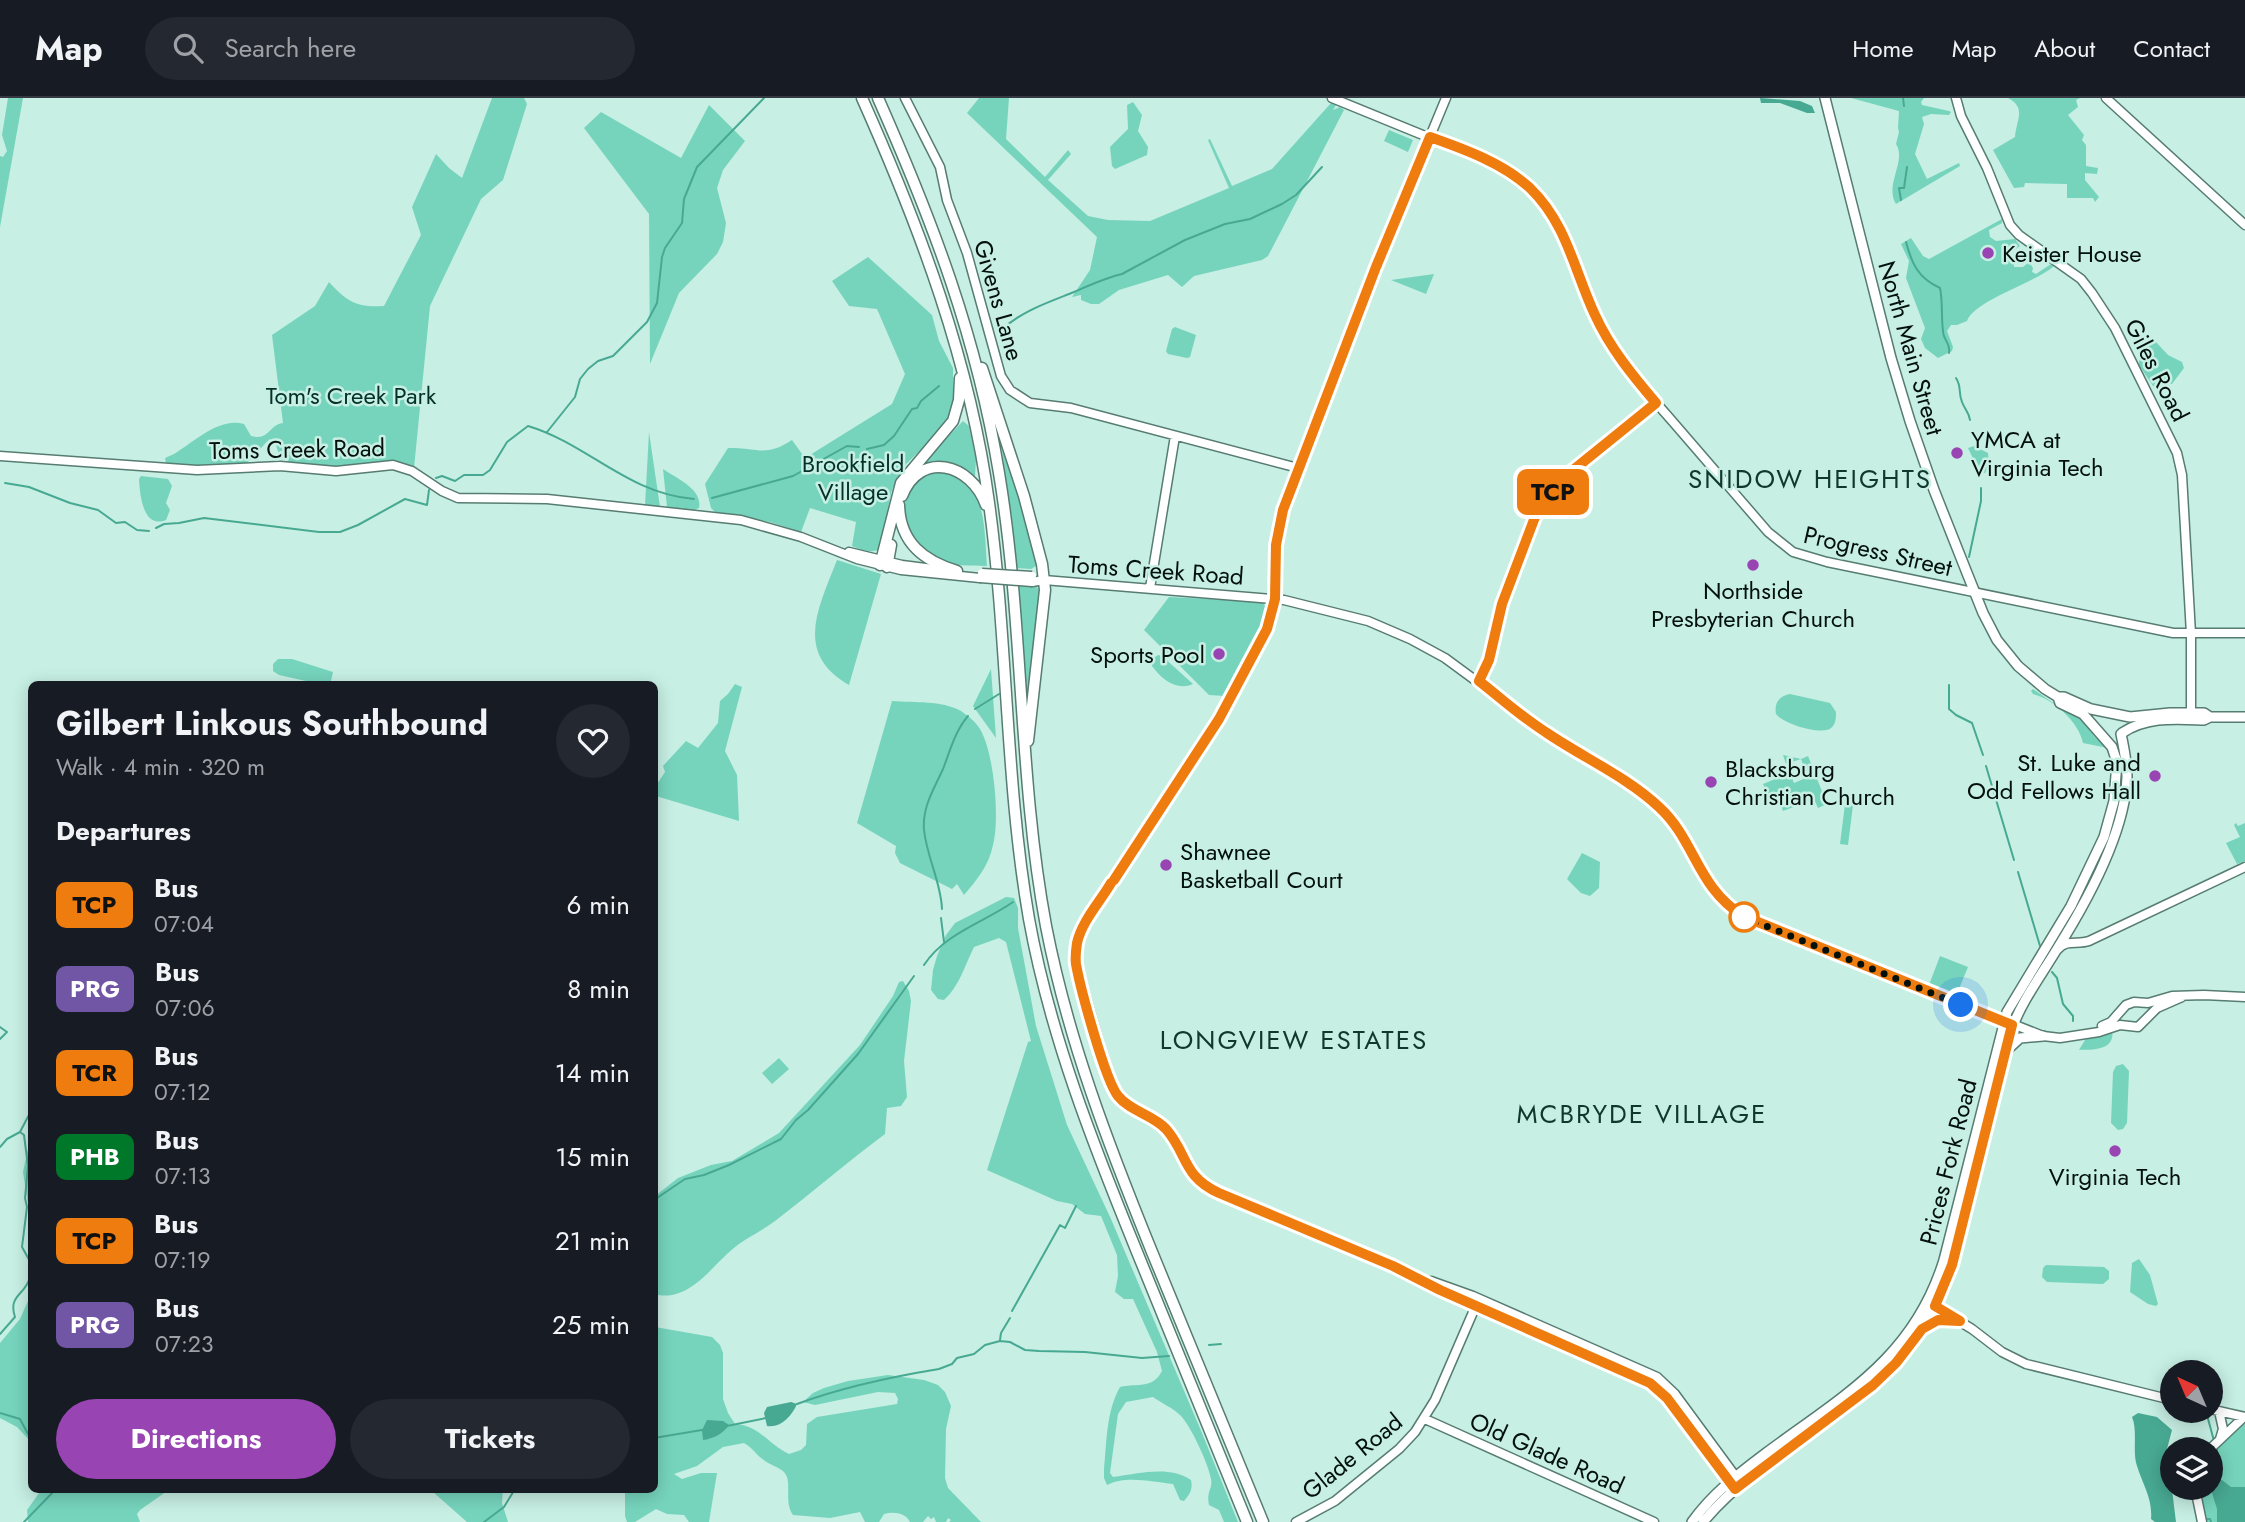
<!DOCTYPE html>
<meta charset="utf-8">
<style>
:root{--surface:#171b24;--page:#242831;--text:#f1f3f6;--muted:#9ea1a6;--line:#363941;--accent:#9845b3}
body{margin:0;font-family:Jost,sans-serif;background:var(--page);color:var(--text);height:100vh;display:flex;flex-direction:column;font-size:26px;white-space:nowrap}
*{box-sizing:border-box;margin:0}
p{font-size:23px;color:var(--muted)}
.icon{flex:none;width:38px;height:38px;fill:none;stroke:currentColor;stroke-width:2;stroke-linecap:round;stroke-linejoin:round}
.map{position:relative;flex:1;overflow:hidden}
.details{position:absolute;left:28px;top:583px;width:630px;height:812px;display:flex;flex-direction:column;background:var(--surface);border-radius:10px;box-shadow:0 4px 18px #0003}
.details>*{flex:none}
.badge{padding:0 14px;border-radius:10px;font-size:24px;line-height:46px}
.needle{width:46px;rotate:316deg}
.controls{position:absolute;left:2160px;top:1262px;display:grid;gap:14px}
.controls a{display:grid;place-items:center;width:63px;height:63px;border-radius:50%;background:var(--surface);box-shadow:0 4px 18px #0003;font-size:35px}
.you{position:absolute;width:35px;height:35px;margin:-18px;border:5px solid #fff;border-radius:50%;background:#1a73e8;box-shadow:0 0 0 10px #1a73e833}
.map>.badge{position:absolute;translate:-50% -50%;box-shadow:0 0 0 4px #fff}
h2{padding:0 28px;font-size:26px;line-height:63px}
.round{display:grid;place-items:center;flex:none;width:74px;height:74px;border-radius:37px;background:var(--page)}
.overview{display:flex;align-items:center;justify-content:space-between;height:119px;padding:0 28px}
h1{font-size:33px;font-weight:700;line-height:52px}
.primary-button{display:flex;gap:14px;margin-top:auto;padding:14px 28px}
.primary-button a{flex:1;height:80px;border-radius:42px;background:var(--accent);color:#fff;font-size:28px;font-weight:700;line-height:80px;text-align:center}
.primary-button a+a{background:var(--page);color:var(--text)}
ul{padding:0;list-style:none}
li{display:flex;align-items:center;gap:21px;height:84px;padding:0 28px}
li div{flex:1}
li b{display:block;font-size:26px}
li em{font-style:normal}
li .badge{min-width:77px;font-weight:700;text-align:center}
header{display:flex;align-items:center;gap:42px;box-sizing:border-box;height:98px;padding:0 35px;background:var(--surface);border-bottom:2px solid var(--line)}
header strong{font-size:33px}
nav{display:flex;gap:38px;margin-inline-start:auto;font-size:24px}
.search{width:490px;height:63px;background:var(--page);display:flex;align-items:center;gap:18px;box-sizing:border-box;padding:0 24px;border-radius:38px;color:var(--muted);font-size:26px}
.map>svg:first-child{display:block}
.green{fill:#76d4bd}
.water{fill:#48a992}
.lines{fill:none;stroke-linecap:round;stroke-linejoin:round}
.stream{stroke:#48a992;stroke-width:2}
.secondary-casing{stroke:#577c71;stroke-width:11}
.primary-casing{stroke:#577c71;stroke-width:12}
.highway-casing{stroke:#577c71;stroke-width:13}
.secondary{stroke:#fff;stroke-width:8}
.primary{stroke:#fff;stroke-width:9}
.highway{stroke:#fff;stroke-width:10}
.secondary-bridge-casing{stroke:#577c71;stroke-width:11;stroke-linecap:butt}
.secondary-bridge{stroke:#fff;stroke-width:8}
.line-casing{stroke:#fff;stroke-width:16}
.line{stroke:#ee7c0e;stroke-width:10}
.walk{stroke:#03100c;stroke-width:7;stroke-dasharray:0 12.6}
.poi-dot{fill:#9845b3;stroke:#c7efe4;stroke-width:2.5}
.stop-dot{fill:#fff;stroke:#ee7c0e;stroke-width:3.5}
.labels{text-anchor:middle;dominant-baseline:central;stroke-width:5;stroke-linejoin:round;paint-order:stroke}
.poi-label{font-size:24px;fill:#03100c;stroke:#c7efe4;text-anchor:start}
.street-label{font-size:24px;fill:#03100c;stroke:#c7efe4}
.park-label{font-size:24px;fill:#033128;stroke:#c7efe4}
.neighbourhood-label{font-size:26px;letter-spacing:2px;fill:#12372e;stroke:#c7efe4}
</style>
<header>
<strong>Map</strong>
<div class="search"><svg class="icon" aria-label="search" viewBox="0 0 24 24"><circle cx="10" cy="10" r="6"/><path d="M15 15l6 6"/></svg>Search here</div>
<nav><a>Home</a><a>Map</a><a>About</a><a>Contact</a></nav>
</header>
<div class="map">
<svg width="2245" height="1424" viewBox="0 0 2245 1424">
<rect width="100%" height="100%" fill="#c7efe4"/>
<path class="green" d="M8 0H23L0 129V58L3 59 7 53 2 37Z
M492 0H524L527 6 503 82 481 101 430 208 414 370 388 363 332 370 289 365 288 362 280 360 276 347 270 341C261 348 256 360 246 365 229 373 184 371 166 365L165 360 174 356C194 344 219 319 244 326L251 338C270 343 268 327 283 325L272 237 315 208 329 184C347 204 358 210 384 208L421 137 412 109 436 56 449 70 462 80Z
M979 0H1009L1006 41 1045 79 1068 52 1071 56 1048 82 1088 118 1108 122 1150 123 1229 90 1208 42 1210 41 1232 88 1272 71 1331 5 1336 7 1333 12 1340 9 1344 12 1268 158 1262 162 1194 178 1182 189 1168 177 1119 192 1099 206H1091L1081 202V197L1072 199 1090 172 1097 139 967 15Z
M1851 0H1924L1921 4 1922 7 1949 13 1951 14 1949 17 1931 16 1922 19 1924 26 1915 56 1927 81 1959 65 1960 68 1896 106C1884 87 1907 63 1896 46L1899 34 1898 30 1899 13Z
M2008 0H2080L2076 2 2078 9 2068 17 2084 37 2082 42 2086 47V68L2098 70 2097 76 2085 75V82L2099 99 2095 104 2093 100H2067V86L2025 85 2024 89 2014 90 1993 52 2015 39C2016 22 2027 10 2008 0Z
M1133 4 1142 17 1138 33 1148 49 1147 57 1115 71 1112 68 1110 49 1128 31 1127 7Z
M709 7 745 43 723 72 717 90 726 125 723 144 717 156 679 195 650 266 649 116 584 30 601 14 681 60Z
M1389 32 1413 42 1408 54 1384 43Z
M2002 121V125L1989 132 1990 139 1996 143 2015 141 2020 148 2006 158 2014 165V169H2023L2029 164 2033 170 2032 174 2036 176 2051 166 2054 168C2035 185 1975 202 1967 223L1957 227H1951L1947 233 1953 249 1952 253 1938 260 1925 250 1921 241 1925 230 1906 180 1909 163 1901 146 1911 140 1923 158 1929 161Z
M868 159 932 217 939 243 953 270V313L933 340 906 366 895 385 891 395 880 451C870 456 862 452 852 448L856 424 810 410 801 434 770 424 715 414 711 410 705 386 728 350C757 349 765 360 792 342L805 360 892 306 905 276 877 211 849 208 832 183Z
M1434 176 1426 196 1391 182Z
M1175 229 1196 237 1190 259 1187 260 1168 256 1166 253 1172 231Z
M2156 244 2168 257 2182 264 2184 270 2172 286 2163 284 2156 289 2153 288 2139 267C2138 258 2146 246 2156 244Z
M963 323 969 328 976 362 975 378C955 363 938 362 915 373Z
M999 332 1036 463V468L1031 471 1016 470 1012 422Z
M649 334 660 409 645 408Z
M1974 348 1988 355 1989 368 1985 375H1980L1968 350Z
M663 371C676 380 703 391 699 410L694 412 667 409Z
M940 374C988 378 984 433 987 468 971 467 951 469 938 462 898 442 888 383 940 374Z
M141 378 168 381 172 388 166 405 170 412 166 422C143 431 140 398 139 381Z
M837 462 881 476 849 587C793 555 819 509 837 462Z
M1019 488 1037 489 1039 492 1027 610Z
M1169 499 1251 503 1263 505 1266 509 1265 518 1250 552 1238 569 1236 579 1225 598 1209 597 1144 532Z
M1158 557 1162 558 1193 586C1177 593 1162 582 1152 568V561Z
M278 561H292L333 574 331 583 319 586 279 577 273 573V566Z
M991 571 996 640 973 608Z
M735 586 742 589 725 653 737 677 739 723 656 698 657 686 665 674 663 668 686 643 698 650 718 625 720 603 728 596Z
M2033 591 2062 611 2081 620 2094 638 2108 650 2083 645C2079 624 2053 601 2033 596L2031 593Z
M1790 596 1830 605 1836 614C1836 620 1836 626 1831 630 1821 638 1782 625 1776 616 1774 605 1779 598 1790 596Z
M892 603C915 605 941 602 961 613 968 618 976 624 980 631 994 654 1000 721 993 747 989 767 977 782 964 797L957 786 952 791 900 765 895 755 896 748 857 725Z
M1783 657 1801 661 1808 658 1827 706 1818 710 1814 701 1783 713 1780 705 1772 708 1763 686 1790 675 1794 685 1808 679 1801 661 1786 666Z
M1846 698 1854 699 1848 747 1840 746Z
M2236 725 2238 728 2245 725V763L2237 766 2226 745 2240 739 2234 727Z
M1582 755 1600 764 1599 790 1590 798 1581 795 1567 781Z
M1006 799 1014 800 1018 810V830L1036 928 1067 1027 1111 1121 1202 1335 1238 1424H1224L1219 1412 1209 1407C1206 1393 1213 1391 1211 1381 1208 1365 1191 1328 1180 1317 1173 1310 1161 1305 1153 1299L1126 1304 1118 1316 1110 1375 1113 1379C1138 1376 1169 1367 1191 1382 1193 1391 1190 1396 1184 1403L1180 1402 1173 1386C1153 1384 1126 1377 1107 1387L1104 1380V1371C1107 1343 1106 1314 1120 1289 1138 1285 1153 1291 1162 1273L1157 1254 1133 1201H1124L1115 1194 1118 1178 1117 1157 1101 1118 1085 1116 1072 1106 1057 1103 987 1072 1028 944 1031 943 1006 844 999 840 974 849C965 867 959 889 944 902L938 901 931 892 933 872 937 858 946 837 955 825Z
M1940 858 1968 869 1956 898 1929 887Z
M903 883 909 893 911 903 904 963 907 999 901 1008 887 1010 885 1036C847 1064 812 1095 775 1123 763 1132 750 1138 739 1146 718 1161 701 1189 676 1196 669 1198 661 1198 655 1196V1098L678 1080 711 1067 732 1063 779 1035 860 947 893 898 899 884Z
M2112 931C2116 952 2095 952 2079 952L2085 942Z
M779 960 789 971 772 986 762 975Z
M2123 966 2129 973 2127 1025 2123 1031 2118 1032 2111 1025 2113 974 2116 968Z
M31 1037V1112H29L23 1074Z
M2139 1161 2150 1177 2158 1206 2156 1208 2148 1206 2130 1194 2132 1165Z
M2046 1167 2104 1169 2109 1173V1181L2103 1186 2047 1184 2042 1179 2043 1170Z
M31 1196 32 1344H31L17 1329 0 1320V1245L20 1221Z
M655 1229 712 1239 720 1247 723 1255V1301L728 1315 735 1326C759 1327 769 1347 789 1356L801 1352 806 1347 807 1326 817 1319 897 1306 898 1301 895 1295 878 1294 815 1307 803 1304 813 1295 824 1290 848 1283 888 1277 924 1282 938 1287 945 1294 951 1308 946 1331 945 1380 948 1390 981 1424H949L951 1422 948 1420 946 1424H936L934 1419 931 1421 928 1418 923 1424H910C906 1415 894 1413 884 1416L879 1424H865L860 1414 830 1420 793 1417C786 1407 789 1396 788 1384 787 1370 775 1370 765 1363 757 1358 753 1350 744 1345L723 1349 697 1368 674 1376 682 1381 701 1375H717L709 1424H689L684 1417 667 1416 656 1411 635 1424H627L625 1418V1391H654Z
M2241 1325H2245V1424H2206L2198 1390H2210V1356Z
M42 1391H170L140 1412 137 1416 140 1424H28L27 1412Z
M435 1391H503L502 1405 508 1424H467L433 1394Z"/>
<path class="water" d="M1760 0 1800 3 1812 8 1815 15H1807L1780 5H1761Z
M791 1304 797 1306C791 1319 781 1330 767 1328L764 1315 767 1309Z
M2138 1315 2157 1319 2172 1332 2167 1351 2176 1424H2155L2151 1421C2153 1401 2142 1385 2137 1368 2132 1354 2138 1333 2132 1319Z
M707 1322 723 1323 729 1327C724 1335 713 1341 703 1342L702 1332Z
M2222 1382 2231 1389H2245V1424H2217V1411L2212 1395 2215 1387Z"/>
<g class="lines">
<path class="stream" d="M1903 0 1904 8
M1901 102 1899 90H1904L1907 69
M1906 144C1912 166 1918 180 1940 190 1943 205 1941 218 1943 233 1943 242 1951 245 1949 255
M1000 233C1021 213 1049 204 1074 194 1090 187 1105 180 1122 176L1185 142 1225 126 1250 121 1282 106 1296 97 1322 69
M1956 280C1962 289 1958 295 1962 304 1965 312 1969 314 1970 322
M547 334 575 299 580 281 588 271 598 263 613 258 647 224 657 205 662 159 665 150 682 125 684 101 697 69 764 0
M867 351 884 347 894 338 912 311 917 310 921 303 939 288
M436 380 442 378 455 383 464 377H483L490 372 507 344 528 328C588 346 628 396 694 401
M5 385 29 389 70 405 98 412 116 425 125 424 137 432 149 433
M712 400 793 378 847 348 859 349
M156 430 164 426 179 425 204 420 319 434H340L358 427 405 401 427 407 429 392
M1969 459 1981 403V390
M1949 587V611L1956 617 1972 625 1983 657
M975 611 999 596
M1986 668 2014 762
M2018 774 2040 848
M942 811C941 784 927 760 924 732 922 709 934 691 943 671 950 653 955 633 968 618
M941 820 944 844
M924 867C945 835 983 825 1013 804
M2052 874 2057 880 2063 906 2073 918V923
M0 929 7 934 0 941
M20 1034 32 1011
M0 1049 7 1041 20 1034 24 1037 28 1068 25 1100 27 1109 22 1149 32 1167
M654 1102 685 1081 704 1077 729 1067 781 1041 796 1022 808 1012 858 956 914 878
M1012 1213 1060 1127 1065 1130 1076 1108
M0 1236 15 1219C8 1198 24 1197 29 1182 30 1178 30 1174 32 1170
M1000 1242 1001 1235 1010 1220
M1209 1247 1221 1246
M797 1306C843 1289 890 1279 939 1271L952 1266 957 1260 974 1256 985 1247 1000 1243 1010 1244 1025 1252 1039 1253 1085 1254 1142 1260 1169 1258
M0 1315 20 1321 28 1336 32 1337
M2207 1317 2214 1343
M727 1328 766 1320
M654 1340 702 1332
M2217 1351 2214 1373 2222 1385
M2206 1421H2210L2211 1424
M24 1424 56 1391
M484 1424 504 1409 515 1391"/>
<g class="secondary-casing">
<path id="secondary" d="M905 0 940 69 947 102 967 155 1001 278 1010 292 1030 305 1071 310 1298 370
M1332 0 1489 64C1580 106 1569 188 1618 259 1635 282 1655 303 1673 324 1705 361 1736 397 1768 434L1793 454 1827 464 2173 535H2245
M1446 0 1376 169 1284 408 1276 439 1275 501 1265 535 1219 621 1084 828 1076 848V865L1112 990C1126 1012 1147 1012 1164 1029 1187 1054 1181 1078 1218 1095L1393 1168 1467 1204 1650 1285 1667 1300 1733 1389
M1956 0 1961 18 1987 70 2010 127 2019 137 2081 181 2092 195 2115 230 2177 355 2182 377 2191 536V615
M2106 0 2245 127
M0 358 197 372 280 368 336 373 393 367 412 373 442 393 458 400 547 401 741 422 801 439 857 461 901 472 980 480
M849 454 902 467 949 473
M1032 484 1044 482 1284 502 1368 523 1410 541 1445 560 1536 627 1651 702 1665 715 1678 732 1712 791 1731 810 1752 823 2043 938 2060 940 2099 934 2120 927 2138 929 2157 910 2182 899
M1150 490 1175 338
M2058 851C2067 841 2077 847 2089 843L2245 769
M2102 928 2111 924 2126 907 2134 904 2148 905 2172 898 2204 897 2245 899
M1431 1183 1473 1198 1657 1279 1675 1296 1739 1383
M1931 1206 1972 1231 2002 1254 2026 1266 2172 1302
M2210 1311 2245 1319
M2219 1313 2223 1331 2220 1341
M1425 1321 1654 1424
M2210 1351 2244 1319
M2195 1390 2202 1424
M1296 1424 1335 1403 1399 1351 1415 1334 1435 1302 1477 1205"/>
</g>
<g class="primary-casing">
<path id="primary" d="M1825 0 1891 260 1910 323 1934 392 1967 475 1983 515 1997 542 2018 568 2045 591 2058 599H2064L2091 611 2130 619 2170 615H2204L2210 619
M2122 635C2147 618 2176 621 2204 622L2210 619H2245
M2008 951 2020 940 2043 938
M1923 1230 1938 1222 1960 1223
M1692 1424C1712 1396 1738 1376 1766 1355 1843 1298 1914 1260 1944 1162L2007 914 2071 808 2104 739 2114 703 2117 664 2112 649 2083 616 2060 605 2058 599
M1703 1424C1752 1365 1823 1333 1880 1282 1941 1226 1953 1160 1972 1084 1985 1034 1998 985 2010 935 2021 904 2040 879 2057 851 2086 805 2125 734 2127 679 2127 665 2124 650 2121 636"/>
</g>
<g class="highway-casing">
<path id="highway" d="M862 0C920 130 970 263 989 405 1008 543 1005 683 1029 821 1050 937 1093 1046 1137 1154 1173 1244 1210 1334 1247 1424
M878 0C933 124 977 240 999 375 1024 525 1018 679 1046 828 1068 942 1109 1048 1152 1154 1189 1244 1226 1334 1263 1424
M982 270 1024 398 1042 466 1045 492 1028 643
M902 398C920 352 971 365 986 407
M899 407C900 445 924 463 957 473
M880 467 901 385 953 323 959 302 960 280
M887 469 891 447"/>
</g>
<use href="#secondary" class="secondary"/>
<use href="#primary" class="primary"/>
<use href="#highway" class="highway"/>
<g class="secondary-bridge-casing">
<path id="secondary-bridge" d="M982 475 1032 478
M980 480 1032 484"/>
</g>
<use href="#secondary-bridge" class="secondary-bridge"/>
</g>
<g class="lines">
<g class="line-casing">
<path id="line" d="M1111 785C1100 804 1082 823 1077 845 1076 852 1075 859 1076 866 1080 889 1105 982 1118 998 1131 1014 1152 1016 1166 1031 1188 1056 1182 1078 1219 1095L1393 1168 1440 1192 1650 1285 1667 1300 1735 1391 1873 1287 1896 1265 1922 1231 1938 1222 1960 1223 1935 1208 1952 1167 2012 927 1743 818C1696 788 1696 743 1659 709 1627 679 1584 660 1547 635 1523 620 1502 601 1479 583L1489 562 1502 506 1535 419 1572 373 1656 305C1633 278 1610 250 1595 217 1574 172 1567 126 1530 90 1503 65 1464 51 1430 39L1376 169 1283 412 1276 447 1275 501 1267 531 1219 621 1114 782"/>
</g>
<use href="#line" class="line"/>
<path class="walk" d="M1744 819 1961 907"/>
</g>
<g class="poi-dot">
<circle cx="1988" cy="155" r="7"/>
<circle cx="1957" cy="355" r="7"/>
<circle cx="1753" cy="467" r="7"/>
<circle cx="1219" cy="556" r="7"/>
<circle cx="2155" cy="678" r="7"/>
<circle cx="1711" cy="684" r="7"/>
<circle cx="1166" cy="767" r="7"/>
<circle cx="2115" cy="1053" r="7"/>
</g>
<circle class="stop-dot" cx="1744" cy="819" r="14"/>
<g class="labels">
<g class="poi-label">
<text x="2002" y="155">Keister House</text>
<text x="1971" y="341">YMCA at<tspan x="1971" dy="28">Virginia Tech</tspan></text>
<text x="1753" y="492" text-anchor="middle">Northside<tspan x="1753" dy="28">Presbyterian Church</tspan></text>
<text x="1205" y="556" text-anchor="end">Sports Pool</text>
<text x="2141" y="664" text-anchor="end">St. Luke and<tspan x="2141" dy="28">Odd Fellows Hall</tspan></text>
<text x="1725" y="670">Blacksburg<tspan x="1725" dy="28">Christian Church</tspan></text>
<text x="1180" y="753">Shawnee<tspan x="1180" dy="28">Basketball Court</tspan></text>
<text x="2115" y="1078" text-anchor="middle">Virginia Tech</text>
</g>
<g class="street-label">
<text transform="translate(999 202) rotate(74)">Givens Lane</text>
<text transform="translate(1911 250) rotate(74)">North Main Street</text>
<text transform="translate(2157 272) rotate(63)">Giles Road</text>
<text transform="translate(297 351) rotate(-1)">Toms Creek Road</text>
<text transform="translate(1878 453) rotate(13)">Progress Street</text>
<text transform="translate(1156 472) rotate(4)">Toms Creek Road</text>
<text transform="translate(1948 1064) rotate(-76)">Prices Fork Road</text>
<text transform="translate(1547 1355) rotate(24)">Old Glade Road</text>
<text transform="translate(1352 1358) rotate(-39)">Glade Road</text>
</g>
<g class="park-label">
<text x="351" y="297">Tom's Creek Park</text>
<text x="853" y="365">Brookfield<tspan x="853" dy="28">Village</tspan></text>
</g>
<g class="neighbourhood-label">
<text x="1810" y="381">SNIDOW HEIGHTS</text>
<text x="1294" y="942">LONGVIEW ESTATES</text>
<text x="1642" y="1016">MCBRYDE VILLAGE</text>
</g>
</g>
</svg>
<div class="controls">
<a><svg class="needle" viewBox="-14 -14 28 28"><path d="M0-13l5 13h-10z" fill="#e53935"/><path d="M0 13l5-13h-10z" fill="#9ea1a6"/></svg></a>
<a><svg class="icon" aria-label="layers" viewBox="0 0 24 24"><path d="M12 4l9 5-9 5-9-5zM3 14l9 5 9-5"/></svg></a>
</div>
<div class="you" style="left:1961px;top:907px"></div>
<b class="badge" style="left:1553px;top:394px;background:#ee7c0e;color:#111">TCP</b>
<section class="details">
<div class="overview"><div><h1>Gilbert Linkous Southbound</h1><p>Walk · 4 min · 320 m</p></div><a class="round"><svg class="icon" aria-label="heart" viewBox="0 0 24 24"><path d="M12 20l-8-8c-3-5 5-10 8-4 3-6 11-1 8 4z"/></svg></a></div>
<h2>Departures</h2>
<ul>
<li><span class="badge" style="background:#ee7c0e;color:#111">TCP</span><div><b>Bus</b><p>07:04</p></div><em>6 min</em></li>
<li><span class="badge" style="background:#7156a5;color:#fff">PRG</span><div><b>Bus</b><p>07:06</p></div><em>8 min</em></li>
<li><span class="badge" style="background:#ee7c0e;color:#111">TCR</span><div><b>Bus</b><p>07:12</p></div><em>14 min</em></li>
<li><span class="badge" style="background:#00782a;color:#fff">PHB</span><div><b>Bus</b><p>07:13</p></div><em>15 min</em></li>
<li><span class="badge" style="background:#ee7c0e;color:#111">TCP</span><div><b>Bus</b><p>07:19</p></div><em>21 min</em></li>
<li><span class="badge" style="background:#7156a5;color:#fff">PRG</span><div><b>Bus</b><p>07:23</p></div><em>25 min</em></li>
</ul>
<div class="primary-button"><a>Directions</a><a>Tickets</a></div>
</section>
</div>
